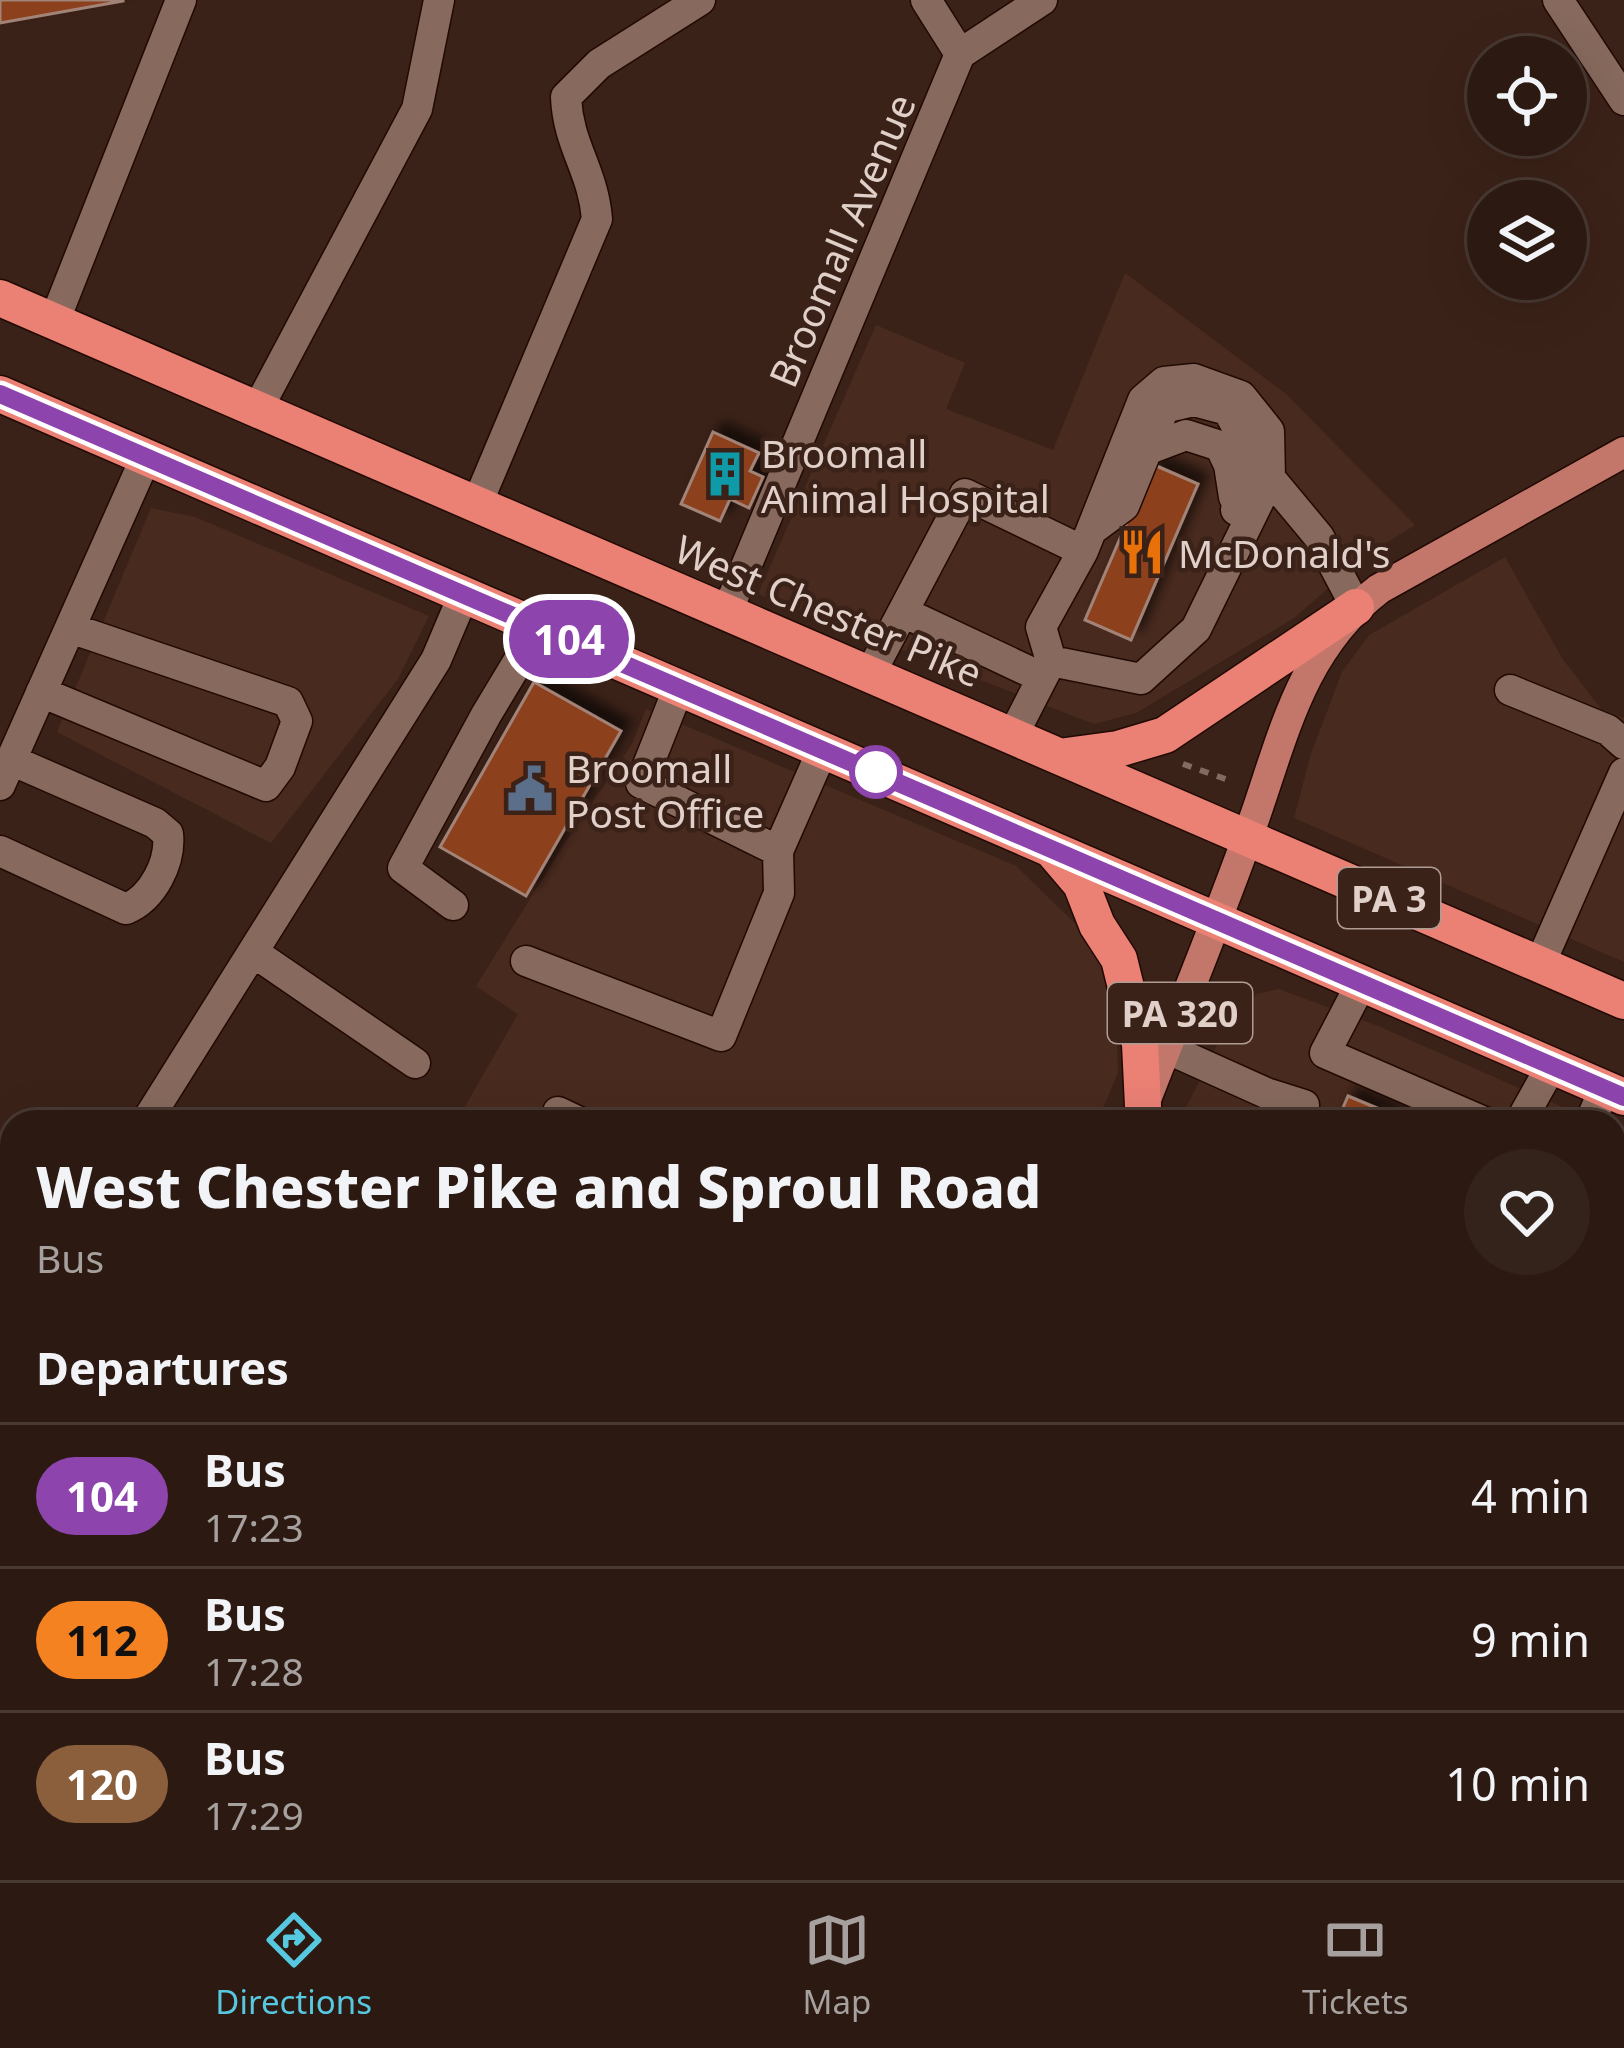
<!DOCTYPE html>
<style>
:root{--surface:#2c1a12;--page:#34231b;--text:#f1f3f6;--muted:#a6a19f;--line:#483832;--accent:#56c9e1}
body{margin:0;font-family:"Noto Sans",sans-serif;background:var(--page);color:var(--text);height:100vh;display:flex;flex-direction:column;font-size:45px;white-space:nowrap}
*{box-sizing:border-box;margin:0}
p{font-size:39px;color:var(--muted)}
.icon{flex:none;width:66px;height:66px;fill:none;stroke:currentColor;stroke-width:2;stroke-linecap:round;stroke-linejoin:round}
.map{position:relative;flex:1;overflow:hidden}
.details{position:absolute;left:0px;top:1110px;width:1626px;height:771px;display:flex;flex-direction:column;background:var(--surface);border-radius:36px 36px 0 0;box-shadow:0 12px 48px #0002,0 0 0 3px var(--line)}
.details>*{flex:none}
.badge{padding:0 24px;border-radius:39px;font-size:42px;line-height:78px}
.fabs{position:absolute;left:1467px;top:36px;display:grid;gap:24px}
.fabs a{display:grid;place-items:center;width:120px;height:120px;border-radius:50%;background:var(--surface);box-shadow:0 12px 48px #0002,0 0 0 3px var(--line);font-size:60px}
.map>.badge{position:absolute;translate:-50% -50%;box-shadow:0 0 0 6px #fff}
h2{padding:0 36px;font-size:45px;line-height:108px}
.round{display:grid;place-items:center;flex:none;width:126px;height:126px;border-radius:63px;background:var(--page)}
.summary{display:flex;align-items:center;justify-content:space-between;height:204px;padding:0 36px}
h1{font-size:57px;font-weight:800;line-height:90px}
ul{padding:0;list-style:none}
li{display:flex;align-items:center;gap:36px;height:144px;padding:0 36px;border-top:3px solid var(--line)}
li div{flex:1}
li b{display:block;font-size:45px}
li em{font-style:normal}
li .badge{min-width:132px;font-weight:700;text-align:center}
.dock{display:flex;justify-content:space-around;align-items:center;height:168px;border-top:3px solid var(--line);background:var(--surface);font-size:33px;color:var(--muted)}
.dock a{display:grid;justify-items:center;gap:6px}
.dock .selected{color:var(--accent)}
.map>svg:first-child{display:block}
.built{fill:#492a1e}
.building{fill:#8c3f1e;stroke:#a28377;stroke-width:3;filter:url(#shadow)}
.lines{fill:none;stroke-linecap:round;stroke-linejoin:round}
.minor-casing{stroke:#210a03;stroke-width:33}
.major-casing{stroke:#210a03;stroke-width:33}
.highway-casing{stroke:#210a03;stroke-width:39}
.path{stroke:#816b63;stroke-width:6;stroke-dasharray:9 9;stroke-linecap:butt}
.minor{stroke:#87695d;stroke-width:30}
.major{stroke:#c3776b;stroke-width:30}
.highway{stroke:#eb8075;stroke-width:36}
.line-casing{stroke:#fff;stroke-width:27}
.line{stroke:#8e44ad;stroke-width:18}
.stop-dot{fill:#fff;stroke:#8e44ad;stroke-width:6}
.labels{text-anchor:middle;dominant-baseline:central;stroke-width:9;stroke-linejoin:round;paint-order:stroke}
.shield{fill:#3b2218;stroke:#af9c94;stroke-width:3}
.shield-label{font-size:36px;font-weight:bold;fill:#e1d0c9}
.street-label{font-size:39px;fill:#e1d0c9;stroke:#3b2218}
.poi-label{font-size:39px;fill:#e1d0c9;stroke:#3b2218;text-anchor:start}
</style>
<div class="map">
<svg width="1624" height="1880" viewBox="0 0 1624 1880">
<defs>
<filter id="shadow"><feDropShadow dx="10" dy="-10" stdDeviation="6" flood-color="#0009"/></filter>
</defs>
<rect width="100%" height="100%" fill="#3b2218"/>
<path class="built" d="M1125 273 1286 394 1415 525 1367 555 1294 618 1136 713 1094 724 758 594 876 325 965 363 946 409 1053 450Z
M151 508 195 517 429 616 398 679 271 843 57 732Z
M1505 557 1562 658 1601 709 1624 718V962L1294 818 1311 754 1342 672 1369 635Z
M646 709 1016 866 1091 939 1116 1012 1118 1073 1097 1122H456L518 1014 476 986 566 841 632 744Z
M1279 989 1378 1026 1597 1122H1179L1231 1017 1257 994Z
M1614 1130 1624 1134V1472L1614 1468Z"/>
<path class="building" d="M0 0H123V1L0 23Z
M713 432 759 453 750 471 763 477 749 508 730 499 720 521 681 504Z
M1152 464 1198 484 1131 640 1085 620Z
M534 682 621 731 526 896 440 847Z
M1348 1096 1410 1122H1337Z"/>
<g class="lines">
<g class="minor-casing">
<path id="minor" d="M926 0 960 54
M1558 0 1624 100
M54 322 181 0
M257 410 417 109 439 0
M1149 449 1186 435 1220 446 1229 465 1234 497
M1270 478 1319 537 1356 607
M477 504 597 219C593 170 568 146 566 97L599 64 700 0
M1093 529 1124 506 1164 408 1194 401 1228 410 1249 450 1236 510
M727 612 960 54 1042 0
M903 612 1041 677
M1051 661 1141 679 1196 629 1270 478 1269 431 1241 396 1194 379 1164 382 1143 400 1083 551
M870 674 965 494 1083 551 1041 627 1051 661 1013 735
M679 687 641 783 778 851 823 749
M1510 690 1608 730 1624 744
M41 692 266 786 280 767 297 721 288 702 70 628
M0 785 146 457
M0 851 126 909C153 898 171 862 168 834L155 823 11 760
M453 905 403 868 486 715 539 627
M253 952 415 1063
M526 961 721 1036 779 893 778 851
M1540 964 1624 773
M1362 982 1325 1053 1484 1122
M1166 1048 1266 1093 1304 1105 1295 1122
M558 1112 579 1122
M146 1122 436 660 464 594
M1520 1122 1552 1065
M1590 1122 1605 1088
M0 1356 12 1337
M1614 1460 1624 1437
M1614 1555 1624 1559
M0 1677 12 1685
M0 1752 12 1735
M315 1869 316 1880
M1070 1880 1076 1869"/>
</g>
<g class="major-casing">
<path id="major" d="M1145 1102C1179 1014 1216 925 1248 836 1282 744 1297 652 1379 589L1624 452
M807 1880 812 1869"/>
</g>
<g class="highway-casing">
<path id="highway" d="M0 298 1624 1001
M0 394 1624 1097
M1066 756 1118 749 1165 735 1356 607
M1052 850 1081 884 1097 925 1119 959 1140 1044 1143 1106"/>
</g>
<path class="path" d="M1183 764 1231 781"/>
<use href="#minor" class="minor"/>
<use href="#major" class="major"/>
<use href="#highway" class="highway"/>
</g>
<g class="lines">
<g class="line-casing">
<path id="line" d="M0 394 1624 1097"/>
</g>
<use href="#line" class="line"/>
</g>
<defs>
<g id="building-bare" transform="scale(3.6)"><path d="M-4-6H4V6H1V3H-1V6H-4ZM-2.5-4.3h1.7v1.8h-1.7ZM.8-4.3h1.7v1.8H.8ZM-2.5-1h1.7V.8h-1.7ZM.8-1h1.7V.8H.8Z" fill="#0f9aa8" stroke="#3b2218" stroke-width="2.5" paint-order="stroke"/></g>
<g id="restaurant-bare" transform="scale(3.6)"><path d="M-5-6h1v4h1v-4h1v4h1v-4h1v5L-1.5 .5V6h-2V.5L-5-1ZM5-6V6H3V1.5H1.5Q1.5-4 5-6Z" fill="#e8710a" stroke="#3b2218" stroke-width="2.5" paint-order="stroke"/></g>
<g id="civic-bare" transform="scale(3.6)"><path d="M-.6-6.5H3V-4.5H.6V-3L4-1V1h2V6H-6V1h2V-1L-.6-3ZM-1.2 2.5V6h2.4V2.5Z" fill="#5c6f8a" stroke="#3b2218" stroke-width="2.5" paint-order="stroke"/></g>
</defs>
<g fill-rule="evenodd">
<use href="#building-bare" x="725" y="474"/>
<use href="#restaurant-bare" x="1142" y="552"/>
<use href="#civic-bare" x="530" y="789"/>
</g>
<circle class="stop-dot" cx="876" cy="772" r="24"/>
<g class="labels">
<g class="shield">
<rect x="1338" y="868" width="102" height="60" rx="9"/>
<rect x="1108" y="983" width="144" height="60" rx="9"/>
</g>
<g class="shield-label">
<text x="1389" y="898">PA 3</text>
<text x="1180" y="1013">PA 320</text>
</g>
<g class="street-label">
<text transform="translate(841 240) rotate(-67)">Broomall Avenue</text>
<text transform="translate(829 610) rotate(23)">West Chester Pike</text>
</g>
<g class="poi-label">
<text x="761" y="452">Broomall<tspan x="761" dy="45">Animal Hospital</tspan></text>
<text x="1178" y="552">McDonald's</text>
<text x="566" y="767">Broomall<tspan x="566" dy="45">Post Office</tspan></text>
</g>
</g>
</svg>
<div class="fabs">
<a><svg class="icon" aria-label="locate" viewBox="0 0 24 24"><circle cx="12" cy="12" r="6"/><path d="M12 2v4M12 18v4M2 12h4M18 12h4"/></svg></a>
<a><svg class="icon" aria-label="layers" viewBox="0 0 24 24"><path d="M12 4l9 5-9 5-9-5zM3 14l9 5 9-5"/></svg></a>
</div>
<b class="badge" style="left:569px;top:639px;background:#8e44ad;color:#fff">104</b>
<section class="details">
<div class="summary"><div><h1>West Chester Pike and Sproul Road</h1><p>Bus</p></div><a class="round"><svg class="icon" aria-label="heart" viewBox="0 0 24 24"><path d="M12 20l-8-8c-3-5 5-10 8-4 3-6 11-1 8 4z"/></svg></a></div>
<h2>Departures</h2>
<ul>
<li><span class="badge" style="background:#8e44ad;color:#fff">104</span><div><b>Bus</b><p>17:23</p></div><em>4 min</em></li>
<li><span class="badge" style="background:#f58220;color:#111">112</span><div><b>Bus</b><p>17:28</p></div><em>9 min</em></li>
<li><span class="badge" style="background:#8b5e3c;color:#fff">120</span><div><b>Bus</b><p>17:29</p></div><em>10 min</em></li>
</ul>
</section>
</div>
<nav class="dock">
<a class="selected"><svg class="icon" aria-label="directions" viewBox="0 0 24 24"><path d="M12 3l9 9-9 9-9-9zM9 14v-3h6M13 9l2 2-2 2"/></svg>Directions</a>
<a><svg class="icon" aria-label="map" viewBox="0 0 24 24"><path d="M3 6l6-2 6 2 6-2v14l-6 2-6-2-6 2zM9 4v14M15 6v14"/></svg>Map</a>
<a><svg class="icon" aria-label="tickets" viewBox="0 0 24 24"><path d="M3 7h18v10H3zM15 7v10"/></svg>Tickets</a>
</nav>
